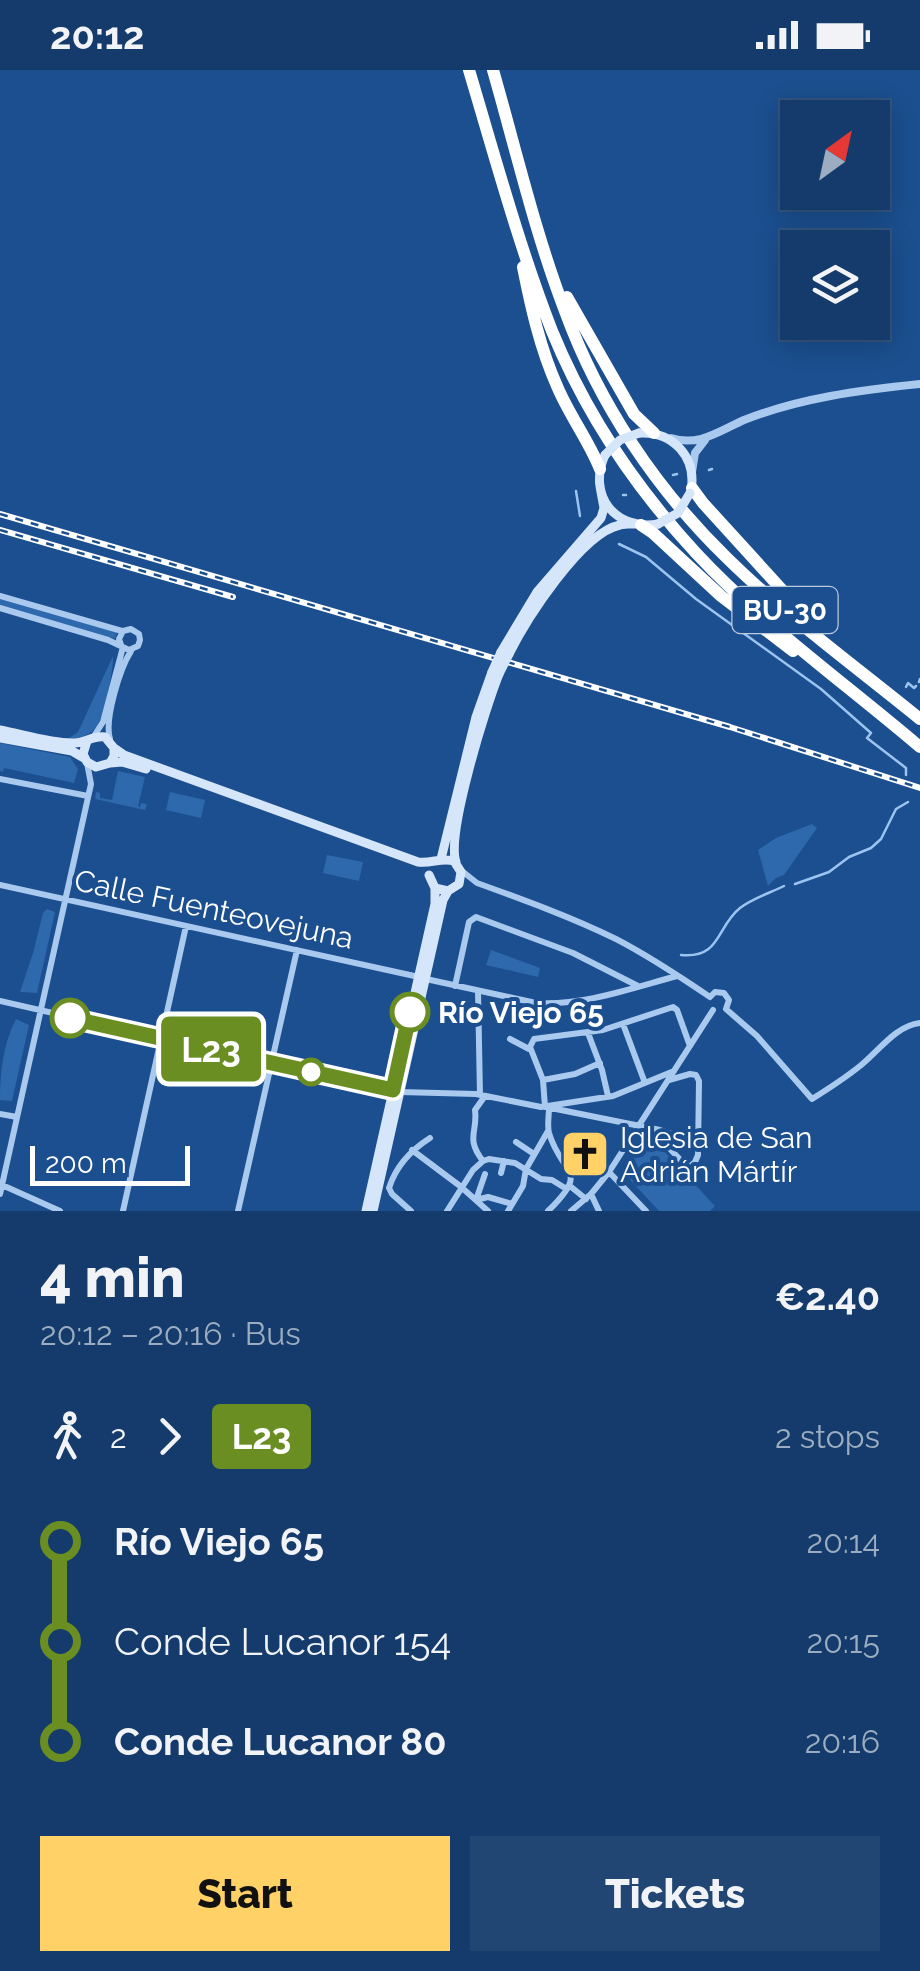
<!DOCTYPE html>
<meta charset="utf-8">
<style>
:root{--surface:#143b6b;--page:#214673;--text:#f1f3f6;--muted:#9dadc1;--line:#33557e;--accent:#ffd166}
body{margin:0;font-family:Raleway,sans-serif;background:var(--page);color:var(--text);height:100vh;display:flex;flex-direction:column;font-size:38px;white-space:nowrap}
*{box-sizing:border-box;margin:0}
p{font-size:32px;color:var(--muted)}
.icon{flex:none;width:55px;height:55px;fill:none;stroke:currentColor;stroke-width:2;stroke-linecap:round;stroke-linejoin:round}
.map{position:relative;height:1141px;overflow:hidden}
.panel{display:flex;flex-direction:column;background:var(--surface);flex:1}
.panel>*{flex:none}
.badge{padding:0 20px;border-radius:8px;font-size:35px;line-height:65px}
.needle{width:65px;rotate:33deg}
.tools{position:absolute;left:780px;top:30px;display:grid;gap:20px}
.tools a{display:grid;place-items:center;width:110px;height:110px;border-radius:0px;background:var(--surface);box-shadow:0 5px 25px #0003,0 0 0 2px var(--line);font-size:50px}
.scale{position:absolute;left:30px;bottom:25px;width:160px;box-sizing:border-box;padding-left:10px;border:5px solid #fff;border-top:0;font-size:28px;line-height:35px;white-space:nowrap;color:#fff;-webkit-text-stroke:8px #1b4f8f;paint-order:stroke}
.map>.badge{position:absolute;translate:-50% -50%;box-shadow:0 0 0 5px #fff}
.legs{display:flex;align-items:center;gap:15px;height:110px;padding:0 40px;font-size:32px}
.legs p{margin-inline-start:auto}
.head{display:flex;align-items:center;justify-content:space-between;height:170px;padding:0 40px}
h1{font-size:55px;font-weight:800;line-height:75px}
.cta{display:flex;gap:20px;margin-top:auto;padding:20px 40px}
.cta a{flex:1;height:115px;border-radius:0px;background:var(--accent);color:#111;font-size:40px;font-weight:800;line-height:115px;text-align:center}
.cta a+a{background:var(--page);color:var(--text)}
ul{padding:0 40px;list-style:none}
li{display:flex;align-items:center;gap:35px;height:100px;font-size:38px}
li i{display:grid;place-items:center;width:15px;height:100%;margin:0 12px;background:currentColor}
li i::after{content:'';width:25px;height:25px;margin:-12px;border:8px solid;border-radius:50%;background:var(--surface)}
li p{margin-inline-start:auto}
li:first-child i{background:linear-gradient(#0000 50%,currentColor 0)}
li:last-child i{background:linear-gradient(currentColor 50%,#0000 0)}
.status{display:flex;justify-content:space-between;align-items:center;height:70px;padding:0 50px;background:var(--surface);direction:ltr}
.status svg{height:28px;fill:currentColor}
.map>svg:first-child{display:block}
.green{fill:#2e69ad}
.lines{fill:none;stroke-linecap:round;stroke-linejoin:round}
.stream{stroke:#9cc4f0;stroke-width:2.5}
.minor{stroke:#a9c9ee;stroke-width:6}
.tertiary{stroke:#a9c9ee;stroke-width:8}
.secondary{stroke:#d6e6fa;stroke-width:9}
.motorway{stroke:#fff;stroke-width:12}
.rail-casing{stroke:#fff;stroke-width:6}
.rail{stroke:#1b4f8f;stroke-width:2.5;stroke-dasharray:8;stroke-linecap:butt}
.secondary-bridge{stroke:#d6e6fa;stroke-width:9}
.line-1-casing{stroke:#fff;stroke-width:22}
.line-1{stroke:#6b8e23;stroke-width:15}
.stop-1-dot{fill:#fff;stroke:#6b8e23;stroke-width:5}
.labels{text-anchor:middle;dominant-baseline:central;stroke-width:8;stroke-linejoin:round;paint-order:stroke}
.shield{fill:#1b4f8f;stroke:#bbcadd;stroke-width:2.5}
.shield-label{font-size:28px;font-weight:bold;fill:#fff}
.street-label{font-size:30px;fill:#fff;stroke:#1b4f8f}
.stop-label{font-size:30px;font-weight:bold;fill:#fff;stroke:#1b4f8f;text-anchor:start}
.poi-label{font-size:30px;fill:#fff;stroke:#1b4f8f;text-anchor:start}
</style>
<div class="status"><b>20:12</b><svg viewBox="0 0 49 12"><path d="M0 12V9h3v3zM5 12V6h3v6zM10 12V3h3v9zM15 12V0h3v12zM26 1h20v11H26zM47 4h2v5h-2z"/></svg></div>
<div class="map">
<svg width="920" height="1141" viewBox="0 0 920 1141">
<rect width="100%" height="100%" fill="#1b4f8f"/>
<path class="green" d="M0 528 117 562 115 569 0 535Z
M113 586C114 598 104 648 96 658 89 666 77 669 66 670L78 662Z
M0 673 70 687 78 699 74 713 4 698 3 702 0 701Z
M118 701 145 707 138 736 140 737 141 733 147 734 145 740 95 729 96 722 100 723V728L112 730Z
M170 722 205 730 201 748 166 740Z
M812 754 817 758 784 805 776 808 768 816 758 780 776 768Z
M327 785 363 792 359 811 323 803Z
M47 839 55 842 37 923 20 922 33 883 43 843Z
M491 880 540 898 538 907 486 895Z
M16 949 29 955 12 1031 0 1030C0 1002 3 974 16 949Z
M648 1064 715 1136 710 1141H659L622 1101Z"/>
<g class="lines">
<path class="stream" d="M709 400 712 399
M673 405 677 404
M576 421 580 446
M623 425H626
M619 474 646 487 696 529 821 619 871 663 867 668 906 698V705
M919 612 920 609
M906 617 908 613 914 618 916 616
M795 814 829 802 849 787 871 778 881 769 896 739 908 732
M681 885C721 889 716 857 740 838 753 828 770 823 784 816"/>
<path class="minor" d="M0 526 122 561
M0 538 108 570 129 580 138 576 140 570 139 564 131 559 123 561 119 569 121 575
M94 666 103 652 123 577
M110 669C104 650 120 598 131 581
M0 709 88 726
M462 801 477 813C524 830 571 847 616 869 649 886 679 906 710 927
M0 815 419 907
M426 909 536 933C583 936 632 918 677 906
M455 916 469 852 476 847 573 883 638 916
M478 921 480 1025
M710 927 715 922 724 923 729 930 726 939
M0 931 400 1022 476 1024 541 1037 613 1026 674 1001
M726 939 757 966 812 1029C828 1019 845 1008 860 996 879 981 895 956 920 953
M623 954 645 1013
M588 963 602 1000 608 1026
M510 969 529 979
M543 1010 575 1004 600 993
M669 1010 690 1004 696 1005 699 1011 698 1085 695 1092 688 1098
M545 1037 543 1010 530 977 534 969 603 960 673 937 677 940 690 976
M546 1037 660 1060 698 1073
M0 1044 17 1047
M651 1059 690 1100
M516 1072 534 1084
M412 1080 460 1116 488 1141
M483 1091C465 1068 478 1062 475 1040L485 1026
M609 1102 646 1141
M501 1103 504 1091
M485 1104 476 1130 488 1127 512 1134
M2 1115 60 1141
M0 1124 91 714 87 693
M392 1124 389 1118C396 1096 411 1080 430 1068
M392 1124 411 1141
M591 1124 599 1141
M123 1141 186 856
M238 1141 297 880
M447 1141 473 1100 483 1091 489 1089 515 1093 541 1109 552 1110 565 1118 570 1116 586 1129
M508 1141 523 1116 526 1099 548 1061
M548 1141C591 1099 562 1106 549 1063 547 1055 549 1046 549 1038
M571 1141 591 1124 609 1102 713 940"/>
<path class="tertiary" d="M671 368C699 377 719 361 744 350 800 328 860 320 920 314
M692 402 695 383 705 370"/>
<path class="secondary" d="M639 363C673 361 697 387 691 421
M605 385C587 425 615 461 658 454
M501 582 537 522 601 448 604 438 601 422
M509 584C526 550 581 463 620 455 621 454 634 454 635 454
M0 660C22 664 52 674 74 673 86 673 93 665 105 667L114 678V686L110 693 96 697 87 692 83 684 87 671
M0 668 72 681 84 688
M114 678 124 685 418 792C431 794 442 787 454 791L461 802 459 814 448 821 435 818
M110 693 122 692 146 699
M441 789 476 647 492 602
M456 792C446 764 486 636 499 604
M366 1141 435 834V818L429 805
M373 1141 443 830 448 821"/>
<path class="motorway" d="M469 0C495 87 519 176 552 261 585 342 636 418 696 483 763 555 845 613 920 677
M493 0C516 80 535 163 565 241 599 334 656 419 727 488 787 547 855 596 920 649
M523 197C531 237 540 278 557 316 569 345 589 371 600 399
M567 227 634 344 654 363
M692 418 703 433 815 556
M641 455 653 463 721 526 793 581"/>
<g class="rail-casing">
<path id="rail" d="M0 444 730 657 920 718
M0 460 233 527"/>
</g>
<use href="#rail" class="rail"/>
<path class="secondary-bridge" d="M605 385 620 370 639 363
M658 454 678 443 690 423
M492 602 501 582
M499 604 509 584"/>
</g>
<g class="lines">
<g class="line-1-casing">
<path id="line-1" d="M70 948 393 1020 410 942"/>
</g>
<use href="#line-1" class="line-1"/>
</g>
<defs>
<g id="church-square" transform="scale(2.5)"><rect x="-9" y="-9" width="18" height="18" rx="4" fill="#ffd166" stroke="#1b4f8f"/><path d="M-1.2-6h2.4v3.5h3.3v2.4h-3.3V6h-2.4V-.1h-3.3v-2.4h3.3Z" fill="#111"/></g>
</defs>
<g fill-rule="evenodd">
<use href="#church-square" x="585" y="1084"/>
</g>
<g class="stop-1-dot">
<circle cx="410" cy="942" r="18"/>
<circle cx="70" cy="948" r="18"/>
<circle cx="311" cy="1002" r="12"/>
</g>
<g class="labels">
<rect class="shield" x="732.5" y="517" width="105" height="46" rx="8"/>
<g class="shield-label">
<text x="785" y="540">BU-30</text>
</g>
<g class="street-label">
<text transform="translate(214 839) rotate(12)">Calle Fuenteovejuna</text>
</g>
<g class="stop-label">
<text x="438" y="942">Río Viejo 65</text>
</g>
<g class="poi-label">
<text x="620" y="1067">Iglesia de San<tspan x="620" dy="34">Adrián Mártír</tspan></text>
</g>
</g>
</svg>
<div class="tools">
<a><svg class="needle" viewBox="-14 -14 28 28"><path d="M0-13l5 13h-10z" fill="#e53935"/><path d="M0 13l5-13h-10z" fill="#9dadc1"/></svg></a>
<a><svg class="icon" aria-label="layers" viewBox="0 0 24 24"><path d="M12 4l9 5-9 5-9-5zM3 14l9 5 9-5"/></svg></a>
</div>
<div class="scale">200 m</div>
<b class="badge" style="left:211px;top:979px;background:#6b8e23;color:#fff">L23</b>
</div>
<section class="panel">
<div class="head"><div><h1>4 min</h1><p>20:12 – 20:16 · Bus</p></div><b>€2.40</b></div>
<div class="legs"><svg class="icon" aria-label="walk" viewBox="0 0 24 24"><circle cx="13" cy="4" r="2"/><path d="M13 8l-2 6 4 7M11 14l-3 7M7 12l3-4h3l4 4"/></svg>2<svg class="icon" aria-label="forward" viewBox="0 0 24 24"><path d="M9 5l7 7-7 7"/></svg><b class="badge" style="background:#6b8e23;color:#fff">L23</b><p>2 stops</p></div>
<ul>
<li><i style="color:#6b8e23"></i><b>Río Viejo 65</b><p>20:14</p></li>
<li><i style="color:#6b8e23"></i><span>Conde Lucanor 154</span><p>20:15</p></li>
<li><i style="color:#6b8e23"></i><b>Conde Lucanor 80</b><p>20:16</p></li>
</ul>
<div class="cta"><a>Start</a><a>Tickets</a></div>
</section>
